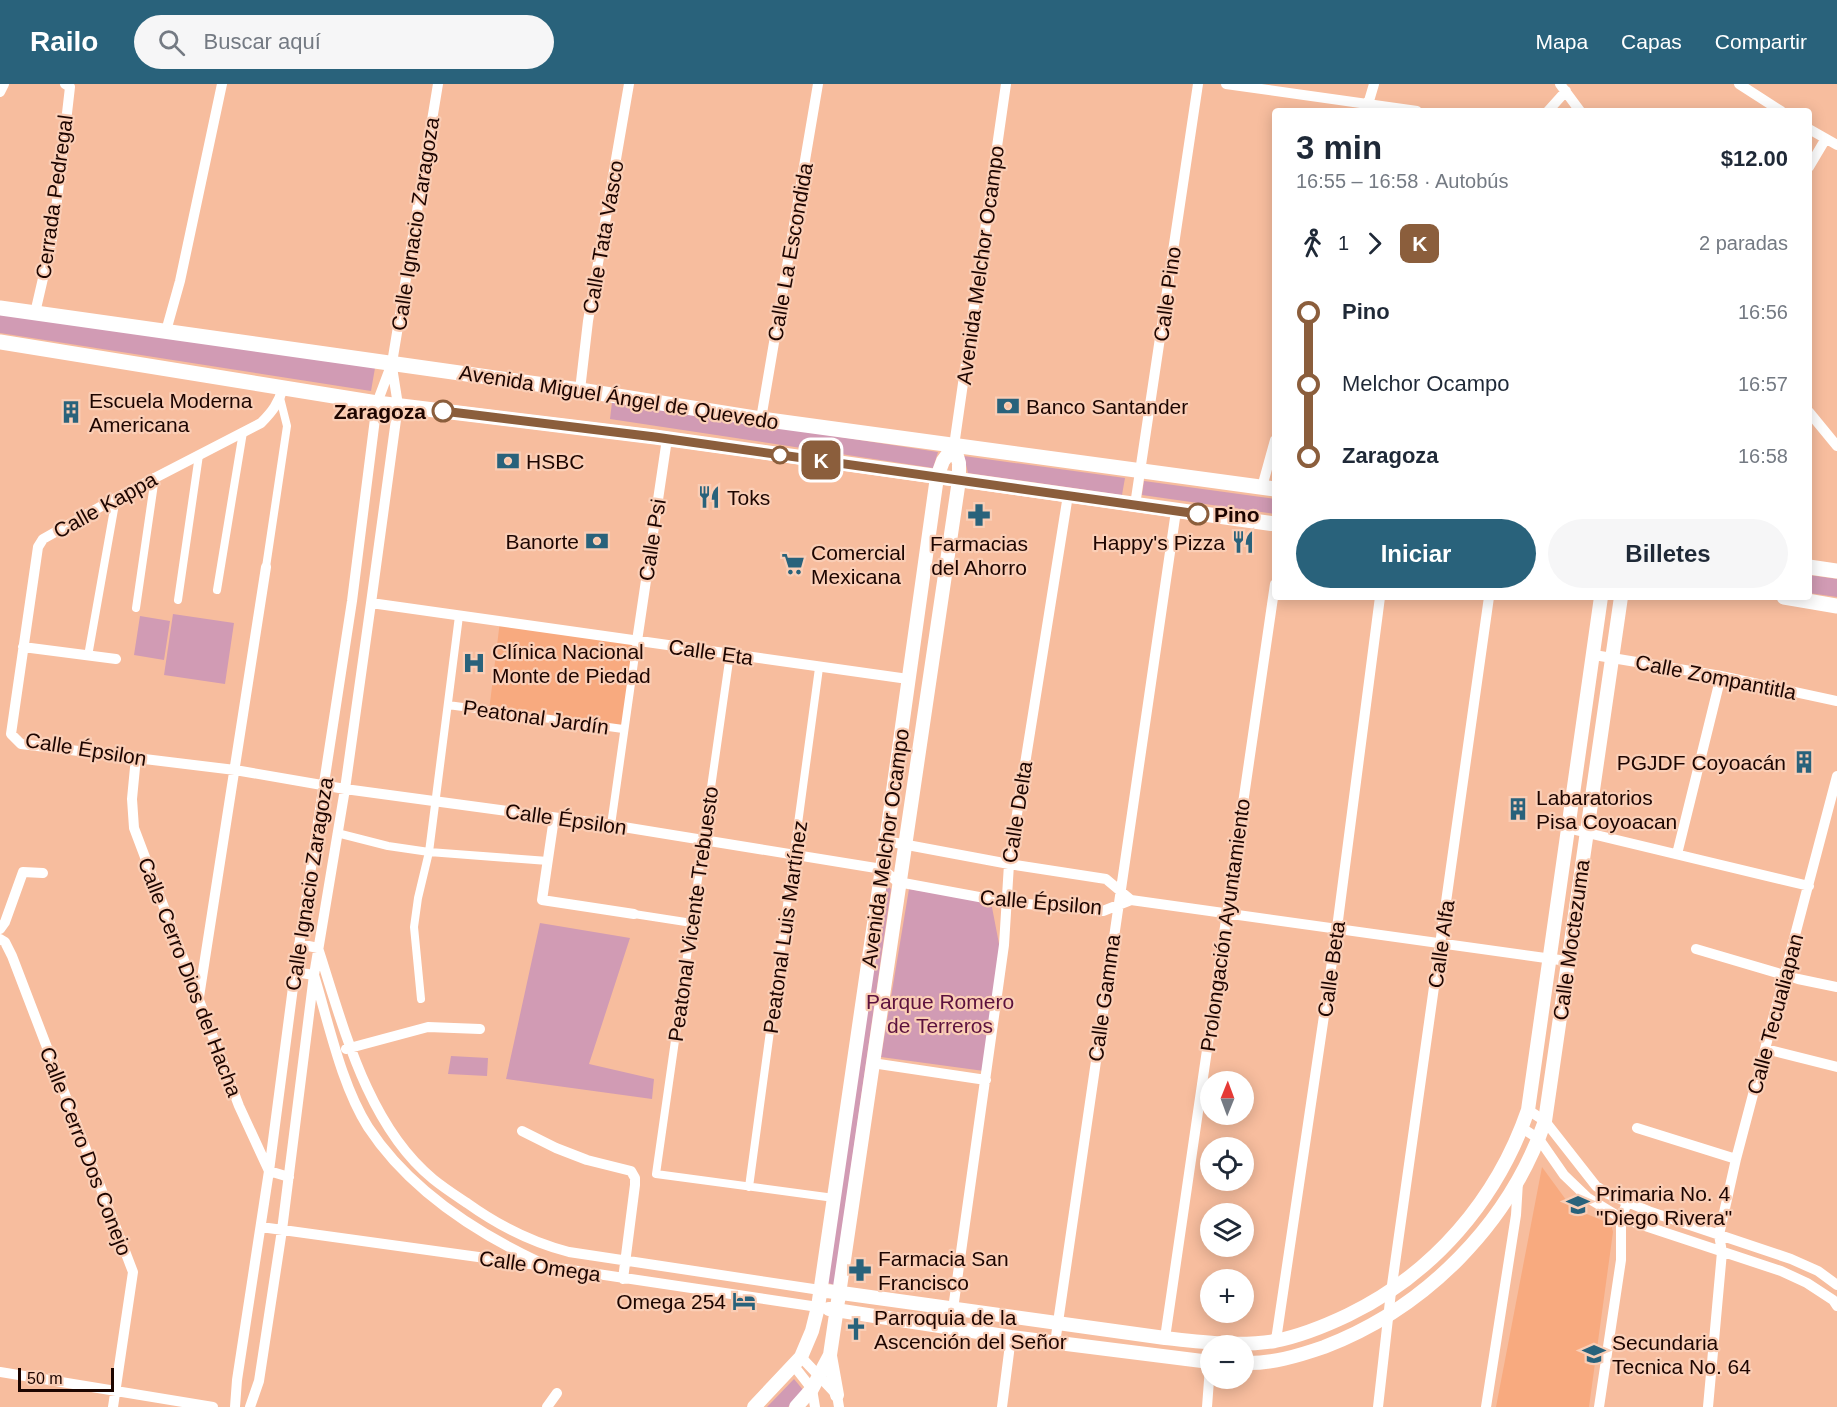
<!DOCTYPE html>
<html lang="es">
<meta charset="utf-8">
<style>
:root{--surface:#fff;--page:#f6f6f7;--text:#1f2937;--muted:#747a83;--accent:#29627b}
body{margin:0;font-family:Helvetica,sans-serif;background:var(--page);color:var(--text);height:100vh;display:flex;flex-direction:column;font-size:22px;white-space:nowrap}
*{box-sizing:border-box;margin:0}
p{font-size:20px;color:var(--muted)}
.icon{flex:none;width:33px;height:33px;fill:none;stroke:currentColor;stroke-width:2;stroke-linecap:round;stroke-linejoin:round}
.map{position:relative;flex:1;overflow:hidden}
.side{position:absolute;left:1272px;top:24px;width:540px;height:492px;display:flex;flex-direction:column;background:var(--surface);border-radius:6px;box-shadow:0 3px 15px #0003}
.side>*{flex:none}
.badge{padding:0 12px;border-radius:9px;font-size:21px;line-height:39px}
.needle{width:39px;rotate:1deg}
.tools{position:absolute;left:1200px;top:987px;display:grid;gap:12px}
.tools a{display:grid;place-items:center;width:54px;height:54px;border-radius:50%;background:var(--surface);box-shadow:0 3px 15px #0003;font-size:30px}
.scale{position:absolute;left:18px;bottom:15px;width:96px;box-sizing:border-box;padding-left:6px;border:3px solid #1d0500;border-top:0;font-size:16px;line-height:21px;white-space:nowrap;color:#1d0500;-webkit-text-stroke:4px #faceb6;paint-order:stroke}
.map>.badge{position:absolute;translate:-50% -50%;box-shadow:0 0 0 3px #fff}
.legs{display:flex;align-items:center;gap:9px;height:66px;padding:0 24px;font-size:20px}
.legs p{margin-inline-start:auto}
.headline{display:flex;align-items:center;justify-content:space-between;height:102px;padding:0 24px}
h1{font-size:33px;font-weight:800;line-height:45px}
.primary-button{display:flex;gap:12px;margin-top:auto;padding:12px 24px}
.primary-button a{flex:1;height:69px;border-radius:36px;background:var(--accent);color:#fff;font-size:24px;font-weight:800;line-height:69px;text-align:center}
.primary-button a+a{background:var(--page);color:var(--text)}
ul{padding:0 24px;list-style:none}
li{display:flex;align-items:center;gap:21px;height:72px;font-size:22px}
li i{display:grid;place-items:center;width:9px;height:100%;margin:0 8px;background:currentColor}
li i::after{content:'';width:15px;height:15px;margin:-8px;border:4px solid;border-radius:50%;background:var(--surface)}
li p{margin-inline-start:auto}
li:first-child i{background:linear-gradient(#0000 50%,currentColor 0)}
li:last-child i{background:linear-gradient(currentColor 50%,#0000 0)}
header{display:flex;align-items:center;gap:36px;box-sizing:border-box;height:84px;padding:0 30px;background:var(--accent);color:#fff}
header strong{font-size:28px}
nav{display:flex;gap:33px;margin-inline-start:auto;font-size:21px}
.search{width:420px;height:54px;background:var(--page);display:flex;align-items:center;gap:15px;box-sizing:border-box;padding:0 21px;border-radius:33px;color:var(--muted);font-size:22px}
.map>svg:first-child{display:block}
.built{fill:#f8aa7f}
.green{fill:#d19bb4}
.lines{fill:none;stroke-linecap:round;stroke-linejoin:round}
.pedestrian{stroke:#fff;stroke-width:8}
.minor{stroke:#fff;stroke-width:10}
.tertiary{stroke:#fff;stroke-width:14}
.secondary{stroke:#fff;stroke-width:15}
.line-1-casing{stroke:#fff;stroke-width:14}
.line-1{stroke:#8b5e3c;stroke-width:9}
.stop-1-dot{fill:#fff;stroke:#8b5e3c;stroke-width:3}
.labels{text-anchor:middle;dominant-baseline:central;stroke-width:4.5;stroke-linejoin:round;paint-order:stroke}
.street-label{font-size:21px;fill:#1d0500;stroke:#faceb6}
.poi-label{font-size:21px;fill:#1d0500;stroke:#faceb6;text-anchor:start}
.stop-label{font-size:21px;font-weight:bold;fill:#1d0500;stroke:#faceb6;text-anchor:end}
.park-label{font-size:21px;fill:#5c113d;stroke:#faceb6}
</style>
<header>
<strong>Railo</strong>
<div class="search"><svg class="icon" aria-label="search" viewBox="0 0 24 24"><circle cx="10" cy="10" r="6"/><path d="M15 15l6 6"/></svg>Buscar aquí</div>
<nav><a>Mapa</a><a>Capas</a><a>Compartir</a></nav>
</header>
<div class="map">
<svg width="1837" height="1323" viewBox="0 0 1837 1323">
<rect width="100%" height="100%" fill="#f7bd9e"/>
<path class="built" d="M500 537 637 557 623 645 489 627Z
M1542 1083 1572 1124 1611 1140 1613 1148 1589 1323H1496Z"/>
<path class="green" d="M0 230 375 284 371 307 0 249Z
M612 318 938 368 933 384 610 335Z
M964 372 1125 394 1122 411 968 389Z
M1144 397 1275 415V430L1142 411Z
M1809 491 1837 495V513L1809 509Z
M173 530 234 539 225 600 164 591Z
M140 532 170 537 164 576 134 571Z
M885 799 891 805 834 1201 826 1198Z
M909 805 991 818 1000 865 984 987 881 973Z
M540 839 630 854 589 980 654 995 652 1015 506 995Z
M451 972 488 974 487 992 448 990Z
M794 1295 804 1307 788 1323H767Z"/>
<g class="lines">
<path class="pedestrian" d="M266 483 287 342 280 314
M217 506 243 348
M178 516 199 371
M136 524 155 393
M730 570 656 1090 834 1114
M88 572 116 414
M448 621 623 645
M611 741 637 557
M337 749 388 762 429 768 548 777
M634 830 692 839
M421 915 414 843 418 814 429 768 459 532
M749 1103 819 584"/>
<path class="minor" d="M1226 0 1417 27
M1560 0 1580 27
M1739 0 1781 27
M0 8 4 0
M1366 27 1374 0
M1548 27 1566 7
M1809 45 1837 61
M1809 83 1825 56
M35 229 53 151 70 3 65 0
M166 247 180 197 222 0
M283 303C279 319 272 328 261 339L116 414 43 455 38 463 11 650 21 660 235 686 345 705 611 741 882 785 898 798 1006 818 1103 827 1131 816
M580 306 588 237 629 0
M1809 328 1837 362
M761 335 818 0
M954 362 1006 0
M1262 403 1275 356
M1135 421 1198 0
M371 519 908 595
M637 557 667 355
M23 563 116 575
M1594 571 1721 592 1837 617
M136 673 132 715 134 744 239 1022 269 1087 289 1093
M554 734 542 816 634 830
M1567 744 1809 802
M886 757 1009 780 1106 795 1131 816 1567 877
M1677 770 1721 592
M0 845 5 838 23 788 43 789
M0 855 5 858 12 872 133 1188 113 1323
M299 860 318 864C343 941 367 1041 433 1095 444 1104 455 1111 467 1119 499 1142 530 1158 569 1168L820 1206
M1696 865 1798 895 1837 903
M295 888 314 891C329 940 341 1000 368 1043 408 1104 475 1148 539 1178
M199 913 266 483
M346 965 428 943 480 945
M1766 965 1837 983
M872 979 986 996
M1528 1026 1545 1037 1596 1102 1608 1110 1651 1128 1791 1175 1818 1187 1837 1201
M1522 1044 1539 1055 1564 1091 1588 1114 1621 1134 1781 1187 1807 1199 1833 1216 1837 1222
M1637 1044 1736 1075
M522 1047 556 1064 587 1076 631 1087 635 1094V1101L623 1195
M261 1143 551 1183 818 1223
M953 1225 1004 861 1009 780 1068 411
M1165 1254 1275 500
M1276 1256 1337 844 1380 513
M1055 1259 1176 427
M801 1273 837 1311 839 1323
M794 1282 812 1305 815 1323
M0 1288 213 1323
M235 1323 237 1296 269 1087 295 888 352 517 377 319 392 279 438 0
M250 1323 259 1297 282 1146 314 891 345 705 371 519 398 321 392 283
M547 1323 557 1309
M1002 1323 1011 1253
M1207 1323 1210 1283
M1378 1323 1391 1208 1489 513
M1486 1323 1516 1131 1518 1098
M1599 1323 1621 1176V1134L1627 1119
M1708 1323 1722 1168 1719 1151 1736 1075 1837 692"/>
<path class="tertiary" d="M820 1206 1165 1254C1201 1258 1238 1263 1275 1257 1300 1252 1325 1242 1348 1231 1433 1190 1497 1116 1528 1026L1601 513
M829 1225 1011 1253 1210 1278
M830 1272 837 1311
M1244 1279C1271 1280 1298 1272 1324 1263 1426 1224 1509 1140 1545 1037L1621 513
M754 1323 801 1273 812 1247 818 1223 886 757 937 393 943 377 954 362
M796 1323 812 1305 830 1271 959 396V379L954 362"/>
<path class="secondary" d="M0 224 580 306 761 335 1275 405
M0 258 377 319 655 353 1275 440
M1809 483 1837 487
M1784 513 1837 522"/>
</g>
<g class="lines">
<g class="line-1-casing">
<path id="line-1" d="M443 327 655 353 1198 430"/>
</g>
<use href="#line-1" class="line-1"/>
</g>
<defs>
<g id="bank-bare" transform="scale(1.8)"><path d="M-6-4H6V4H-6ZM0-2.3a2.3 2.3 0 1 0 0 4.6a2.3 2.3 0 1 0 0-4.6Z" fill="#29627b" stroke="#faceb6" stroke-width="2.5" paint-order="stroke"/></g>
<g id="building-bare" transform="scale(1.8)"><path d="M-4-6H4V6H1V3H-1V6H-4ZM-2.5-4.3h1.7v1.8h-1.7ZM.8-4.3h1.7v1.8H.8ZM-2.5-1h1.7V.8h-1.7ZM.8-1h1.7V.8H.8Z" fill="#29627b" stroke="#faceb6" stroke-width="2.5" paint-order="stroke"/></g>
<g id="restaurant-bare" transform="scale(1.8)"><path d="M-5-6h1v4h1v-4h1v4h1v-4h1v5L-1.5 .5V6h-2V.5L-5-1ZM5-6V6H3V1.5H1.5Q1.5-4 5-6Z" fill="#29627b" stroke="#faceb6" stroke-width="2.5" paint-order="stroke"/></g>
<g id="pharmacy-bare" transform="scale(1.8)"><path d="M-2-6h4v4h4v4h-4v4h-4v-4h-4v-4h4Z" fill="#29627b" stroke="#faceb6" stroke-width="2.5" paint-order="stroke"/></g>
<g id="supermarket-bare" transform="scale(1.8)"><path d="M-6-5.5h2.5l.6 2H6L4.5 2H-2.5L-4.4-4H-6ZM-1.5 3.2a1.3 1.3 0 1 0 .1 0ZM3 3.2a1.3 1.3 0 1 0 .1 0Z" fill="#29627b" stroke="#faceb6" stroke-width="2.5" paint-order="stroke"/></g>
<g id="hospital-bare" transform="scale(1.8)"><path d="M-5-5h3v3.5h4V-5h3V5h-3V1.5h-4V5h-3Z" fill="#29627b" stroke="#faceb6" stroke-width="2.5" paint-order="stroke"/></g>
<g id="school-bare" transform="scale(1.8)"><path d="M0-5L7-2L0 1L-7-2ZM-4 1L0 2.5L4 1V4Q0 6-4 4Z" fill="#29627b" stroke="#faceb6" stroke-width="2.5" paint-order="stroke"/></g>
<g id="hotel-bare" transform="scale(1.8)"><path d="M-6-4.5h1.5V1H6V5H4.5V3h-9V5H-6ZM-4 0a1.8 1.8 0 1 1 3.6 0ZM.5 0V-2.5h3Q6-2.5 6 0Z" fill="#29627b" stroke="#faceb6" stroke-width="2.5" paint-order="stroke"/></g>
<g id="church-bare" transform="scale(1.8)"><path d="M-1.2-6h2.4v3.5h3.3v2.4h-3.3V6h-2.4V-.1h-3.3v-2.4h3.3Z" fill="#29627b" stroke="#faceb6" stroke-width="2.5" paint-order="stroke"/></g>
</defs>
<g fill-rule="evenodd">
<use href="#bank-bare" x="1008" y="322"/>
<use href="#building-bare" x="71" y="328"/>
<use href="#bank-bare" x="508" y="377"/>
<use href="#restaurant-bare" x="709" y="413"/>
<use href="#pharmacy-bare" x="979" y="431"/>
<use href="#bank-bare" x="597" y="457"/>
<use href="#restaurant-bare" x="1243" y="458"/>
<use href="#supermarket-bare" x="793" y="480"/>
<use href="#hospital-bare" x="474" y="579"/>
<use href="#building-bare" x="1804" y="678"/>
<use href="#building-bare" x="1518" y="725"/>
<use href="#school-bare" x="1578" y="1121"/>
<use href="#pharmacy-bare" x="860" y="1186"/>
<use href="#hotel-bare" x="744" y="1217"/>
<use href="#church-bare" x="856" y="1245"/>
<use href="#school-bare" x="1594" y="1270"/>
</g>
<g class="stop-1-dot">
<circle cx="443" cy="327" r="10"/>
<circle cx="780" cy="371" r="8"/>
<circle cx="1198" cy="430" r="10"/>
</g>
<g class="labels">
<g class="street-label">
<text transform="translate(54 113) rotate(-82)">Cerrada Pedregal</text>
<text transform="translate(415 140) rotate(-81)">Calle Ignacio Zaragoza</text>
<text transform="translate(603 153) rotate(-80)">Calle Tata Vasco</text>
<text transform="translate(790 168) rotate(-80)">Calle La Escondida</text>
<text transform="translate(980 181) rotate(-82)">Avenida Melchor Ocampo</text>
<text transform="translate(1167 210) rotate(-82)">Calle Pino</text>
<text transform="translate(619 313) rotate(9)">Avenida Miguel Ángel de Quevedo</text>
<text transform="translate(105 421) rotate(-29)">Calle Kappa</text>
<text transform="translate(652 456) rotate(-81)">Calle Psi</text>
<text transform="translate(711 568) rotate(8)">Calle Eta</text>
<text transform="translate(1716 593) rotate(11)">Calle Zompantitla</text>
<text transform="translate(536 633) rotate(8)">Peatonal Jardín</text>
<text transform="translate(86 665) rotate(9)">Calle Épsilon</text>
<text transform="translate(1017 728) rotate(-81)">Calle Delta</text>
<text transform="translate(566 735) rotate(8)">Calle Épsilon</text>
<text transform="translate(885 764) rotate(-82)">Avenida Melchor Ocampo</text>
<text transform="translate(309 800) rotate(-81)">Calle Ignacio Zaragoza</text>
<text transform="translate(1041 818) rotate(5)">Calle Épsilon</text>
<text transform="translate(693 830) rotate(-82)">Peatonal Vicente Trebuesto</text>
<text transform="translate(1225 841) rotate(-82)">Prolongación Ayuntamiento</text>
<text transform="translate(785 843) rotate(-82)">Peatonal Luis Martínez</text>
<text transform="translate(1571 856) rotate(-82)">Calle Moctezuma</text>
<text transform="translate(1441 860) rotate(-82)">Calle Alfa</text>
<text transform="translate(1331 885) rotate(-82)">Calle Beta</text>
<text transform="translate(190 893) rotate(69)">Calle Cerro Dios del Hacha</text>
<text transform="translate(1104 914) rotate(-82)">Calle Gamma</text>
<text transform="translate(1775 930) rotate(-75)">Calle Tecualiapan</text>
<text transform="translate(86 1067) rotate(69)">Calle Cerro Dos Conejo</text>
<text transform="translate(540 1182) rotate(8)">Calle Omega</text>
</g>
<g class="poi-label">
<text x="89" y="316">Escuela Moderna<tspan x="89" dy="24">Americana</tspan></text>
<text x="1026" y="322">Banco Santander</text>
<text x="526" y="377">HSBC</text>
<text x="727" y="413">Toks</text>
<text x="579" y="457" text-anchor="end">Banorte</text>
<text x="1225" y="458" text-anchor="end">Happy's Pizza</text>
<text x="979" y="459" text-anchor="middle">Farmacias<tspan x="979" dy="24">del Ahorro</tspan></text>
<text x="811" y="468">Comercial<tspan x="811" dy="24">Mexicana</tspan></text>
<text x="492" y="567">Clínica Nacional<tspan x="492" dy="24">Monte de Piedad</tspan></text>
<text x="1786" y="678" text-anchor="end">PGJDF Coyoacán</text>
<text x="1536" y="713">Labaratorios<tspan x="1536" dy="24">Pisa Coyoacan</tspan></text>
<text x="1596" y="1109">Primaria No. 4<tspan x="1596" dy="24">"Diego Rivera"</tspan></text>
<text x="878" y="1174">Farmacia San<tspan x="878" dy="24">Francisco</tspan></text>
<text x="726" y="1217" text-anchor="end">Omega 254</text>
<text x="874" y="1233">Parroquia de la<tspan x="874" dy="24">Ascención del Señor</tspan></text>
<text x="1612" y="1258">Secundaria<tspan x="1612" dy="24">Tecnica No. 64</tspan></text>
</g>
<g class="stop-label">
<text x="426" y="327">Zaragoza</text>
<text x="1214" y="430" text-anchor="start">Pino</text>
</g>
<g class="park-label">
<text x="940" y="917">Parque Romero<tspan x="940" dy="24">de Terreros</tspan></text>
</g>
</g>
</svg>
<div class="tools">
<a><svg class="needle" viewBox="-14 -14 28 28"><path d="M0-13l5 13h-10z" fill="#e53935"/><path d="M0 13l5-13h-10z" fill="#747a83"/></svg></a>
<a><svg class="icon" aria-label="locate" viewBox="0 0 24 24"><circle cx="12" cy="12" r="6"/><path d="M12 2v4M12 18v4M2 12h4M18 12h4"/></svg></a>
<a><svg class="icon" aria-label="layers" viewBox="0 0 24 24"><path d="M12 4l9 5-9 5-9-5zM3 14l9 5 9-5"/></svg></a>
<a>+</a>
<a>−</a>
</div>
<div class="scale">50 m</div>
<b class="badge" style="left:821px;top:376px;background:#8b5e3c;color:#fff">K</b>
<section class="side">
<div class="headline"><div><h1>3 min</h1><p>16:55 – 16:58 · Autobús</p></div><b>$12.00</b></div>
<div class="legs"><svg class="icon" aria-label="walk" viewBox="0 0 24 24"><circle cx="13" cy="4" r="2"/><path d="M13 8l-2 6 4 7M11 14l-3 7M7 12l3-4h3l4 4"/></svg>1<svg class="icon" aria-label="forward" viewBox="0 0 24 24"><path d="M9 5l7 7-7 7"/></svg><b class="badge" style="background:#8b5e3c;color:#fff">K</b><p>2 paradas</p></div>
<ul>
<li><i style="color:#8b5e3c"></i><b>Pino</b><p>16:56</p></li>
<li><i style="color:#8b5e3c"></i><span>Melchor Ocampo</span><p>16:57</p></li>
<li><i style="color:#8b5e3c"></i><b>Zaragoza</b><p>16:58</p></li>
</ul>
<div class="primary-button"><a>Iniciar</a><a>Billetes</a></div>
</section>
</div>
